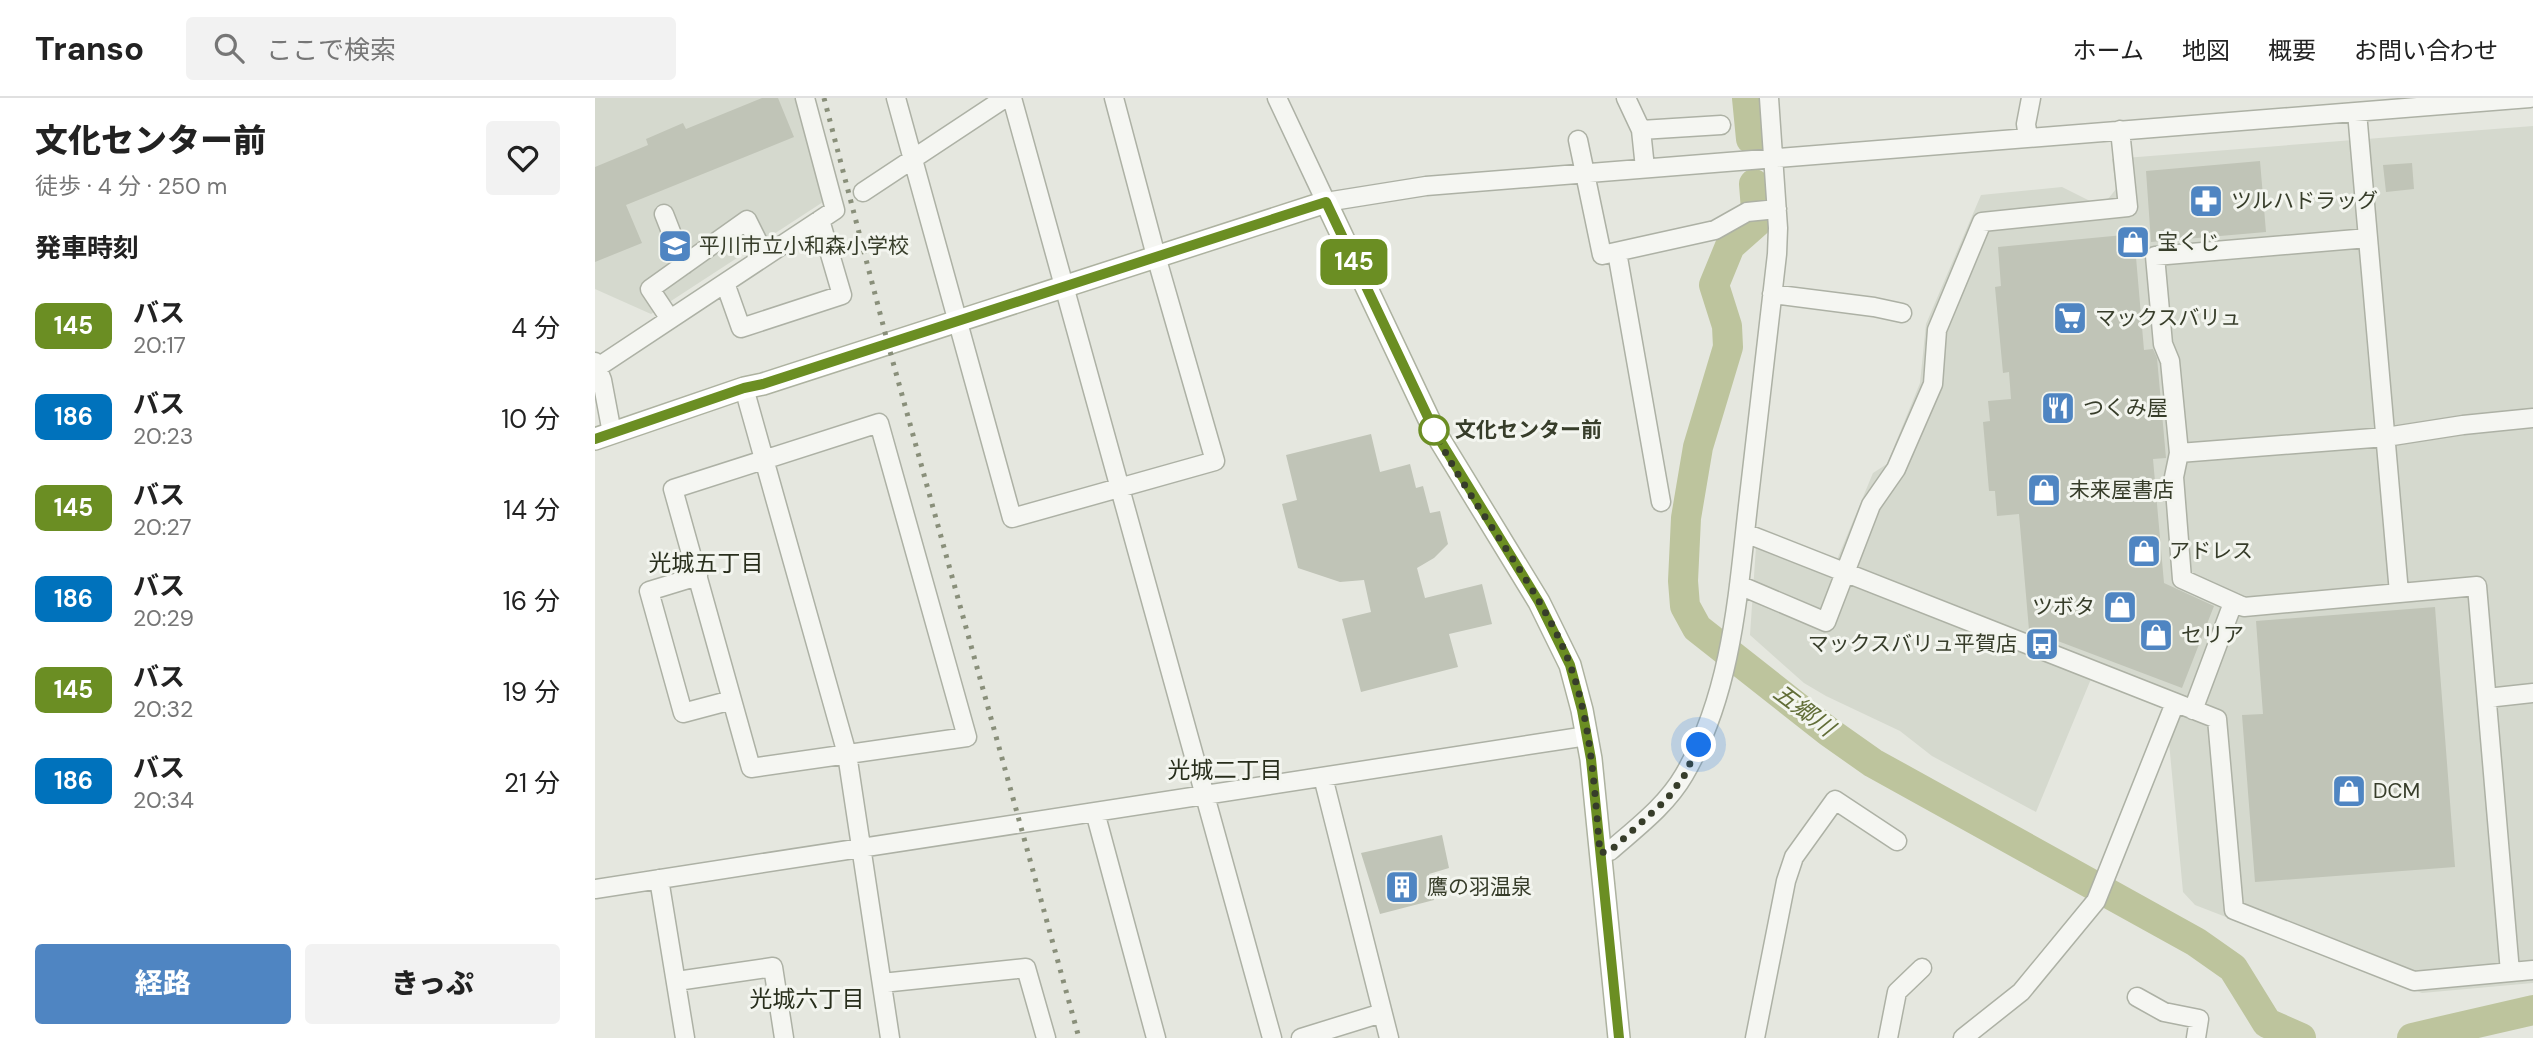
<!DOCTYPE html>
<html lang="ja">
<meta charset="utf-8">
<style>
:root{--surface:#fff;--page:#f2f2f2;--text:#222;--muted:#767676;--line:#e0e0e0;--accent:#4f85c2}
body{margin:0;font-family:"DM Sans","Noto Sans JP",sans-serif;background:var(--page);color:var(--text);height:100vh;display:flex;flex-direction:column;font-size:26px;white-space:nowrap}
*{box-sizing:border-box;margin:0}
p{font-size:23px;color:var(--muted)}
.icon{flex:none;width:38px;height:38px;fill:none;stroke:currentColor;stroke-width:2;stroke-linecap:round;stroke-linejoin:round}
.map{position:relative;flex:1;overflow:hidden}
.panel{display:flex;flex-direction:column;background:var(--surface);width:595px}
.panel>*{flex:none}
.badge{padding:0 14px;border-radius:10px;font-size:24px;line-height:46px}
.you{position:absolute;width:35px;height:35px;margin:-18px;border:5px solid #fff;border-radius:50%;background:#1a73e8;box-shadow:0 0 0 10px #1a73e833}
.map>.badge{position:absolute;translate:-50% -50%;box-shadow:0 0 0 4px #fff}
h2{padding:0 35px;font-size:26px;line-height:63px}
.round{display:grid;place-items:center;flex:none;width:74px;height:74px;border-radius:7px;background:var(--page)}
.overview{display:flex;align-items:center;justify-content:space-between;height:119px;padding:0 35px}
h1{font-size:33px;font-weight:800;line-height:52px}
.action{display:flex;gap:14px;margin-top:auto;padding:14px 35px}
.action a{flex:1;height:80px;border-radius:7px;background:var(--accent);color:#fff;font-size:28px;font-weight:800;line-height:80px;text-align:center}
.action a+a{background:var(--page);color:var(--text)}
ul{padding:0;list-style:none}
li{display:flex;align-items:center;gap:21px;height:91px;padding:0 35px}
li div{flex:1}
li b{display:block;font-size:26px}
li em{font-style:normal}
li .badge{min-width:77px;font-weight:700;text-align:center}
header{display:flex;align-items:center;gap:42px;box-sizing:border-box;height:98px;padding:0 35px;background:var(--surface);border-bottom:2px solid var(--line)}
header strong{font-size:33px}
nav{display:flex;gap:38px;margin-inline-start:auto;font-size:24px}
.search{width:490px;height:63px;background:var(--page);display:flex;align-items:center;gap:18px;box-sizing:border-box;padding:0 24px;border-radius:7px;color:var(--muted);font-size:26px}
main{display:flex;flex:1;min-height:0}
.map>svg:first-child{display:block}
.built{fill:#d5d9ce}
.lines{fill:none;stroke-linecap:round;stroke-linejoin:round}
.river{stroke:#bdc49d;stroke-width:30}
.building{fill:#c0c4b7}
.minor-casing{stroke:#adb1a5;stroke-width:21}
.major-casing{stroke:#adb2a0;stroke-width:24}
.minor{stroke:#f5f6f2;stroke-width:18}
.major{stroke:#fff;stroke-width:21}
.rail{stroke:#898f7a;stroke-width:5;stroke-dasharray:3.5 7;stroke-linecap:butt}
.line-casing{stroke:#fff;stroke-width:16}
.line{stroke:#6b8e23;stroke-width:10}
.walk{stroke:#373d2a;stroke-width:7;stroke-dasharray:0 12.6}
.stop-dot{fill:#fff;stroke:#6b8e23;stroke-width:3.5}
.labels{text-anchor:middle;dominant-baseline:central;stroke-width:6;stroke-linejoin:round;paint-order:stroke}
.poi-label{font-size:21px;fill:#373d2a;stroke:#f3f5ef;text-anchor:start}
.stop-label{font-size:21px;font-weight:bold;fill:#373d2a;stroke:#f3f5ef;text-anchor:start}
.neighbourhood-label{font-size:23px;fill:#282e1c;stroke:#f3f5ef}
.water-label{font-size:23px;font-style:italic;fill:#616d37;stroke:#f3f5ef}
</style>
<header>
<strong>Transo</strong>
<div class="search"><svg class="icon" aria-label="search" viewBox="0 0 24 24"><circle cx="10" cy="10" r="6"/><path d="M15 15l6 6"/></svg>ここで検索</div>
<nav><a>ホーム</a><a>地図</a><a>概要</a><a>お問い合わせ</a></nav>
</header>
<main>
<section class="panel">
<div class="overview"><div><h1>文化センター前</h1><p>徒歩 · 4 分 · 250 m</p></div><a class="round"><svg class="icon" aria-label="heart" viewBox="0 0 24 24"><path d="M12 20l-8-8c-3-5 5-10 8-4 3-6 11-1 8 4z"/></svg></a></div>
<h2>発車時刻</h2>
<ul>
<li><span class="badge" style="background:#6b8e23;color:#fff">145</span><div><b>バス</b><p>20:17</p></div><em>4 分</em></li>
<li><span class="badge" style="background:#0072bc;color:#fff">186</span><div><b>バス</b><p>20:23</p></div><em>10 分</em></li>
<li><span class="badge" style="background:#6b8e23;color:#fff">145</span><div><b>バス</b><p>20:27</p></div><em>14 分</em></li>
<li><span class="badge" style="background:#0072bc;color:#fff">186</span><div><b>バス</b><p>20:29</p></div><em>16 分</em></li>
<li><span class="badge" style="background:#6b8e23;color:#fff">145</span><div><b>バス</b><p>20:32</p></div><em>19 分</em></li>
<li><span class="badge" style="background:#0072bc;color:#fff">186</span><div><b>バス</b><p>20:34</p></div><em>21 分</em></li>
</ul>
<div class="action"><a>経路</a><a>きっぷ</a></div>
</section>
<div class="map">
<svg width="1938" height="940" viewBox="0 0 1938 940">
<rect width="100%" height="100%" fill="#e5e7df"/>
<path class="built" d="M0 0H202L230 98 228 104 56 216 0 191Z
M1938 28V885L1827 895 1600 807 1588 794 1571 612 1496 581 1441 714 1337 658 1305 633 1231 598 1209 585 1155 537 1162 434 1241 464 1278 375 1292 366 1325 285 1331 226 1386 97 1467 89 1495 103 1513 101 1521 91 1517 61Z"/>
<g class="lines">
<path class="river" d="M1152 0 1156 41
M1159 86 1162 124 1135 148 1119 187 1132 228 1133 249 1103 349 1091 420 1088 483 1090 508 1102 530 1234 634 1278 665 1601 844 1638 870 1672 925 1706 940
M1817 940 1938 912"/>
</g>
<path class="building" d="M167 0H183L199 39 31 107 47 145 0 164V69L53 47 51 41 88 25 91 31Z
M1665 63 1671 134 1556 144 1551 73Z
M1817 65 1819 91 1791 94 1788 67Z
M1539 136 1549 252 1558 251 1562 260 1571 360 1558 361 1569 485 1619 508 1587 590 1434 532 1424 416 1402 418 1400 393H1394L1388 324 1395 323 1393 303 1416 301 1414 274 1408 275 1400 189 1406 188 1403 149Z
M776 336 785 374 815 366 821 390 828 388 835 415 845 413 853 446 839 460 822 470 830 500 887 486 897 526 854 536 863 569 766 594 747 521 776 514 769 482 745 484 703 470 687 406 702 402 691 357Z
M1840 509 1860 769 1660 784 1647 617 1668 616 1661 523Z
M847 737 854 770 834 776 839 802 785 816 766 755Z"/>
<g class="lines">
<g class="minor-casing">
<path id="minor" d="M301 0 417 420 620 363 561 158 519 0
M417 0 677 940
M682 0 731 104 831 88 1935 0
M1031 0 1046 32 1050 70
M1762 14 1804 495
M1046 32 1126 27
M1433 40 1431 26 1436 0
M983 42 1007 157 1120 132 1152 114 1182 111
M268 94 410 0
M69 116 89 167
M1773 140 1560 158 1568 246 1575 263 1584 355 1579 379 1587 481 1649 509 1882 488 1915 874
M1022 154 1066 404
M130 185 146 230 247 197 225 122
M1177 196 1279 209 1307 215
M75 221 55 191 152 122 170 158
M0 264 7 282 17 335
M0 271 240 112 210 0
M149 290 252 656 295 940
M284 325 372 639 156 670 78 391Z
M1584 355 1791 339 1868 327 1938 320
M1150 435 1622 621 1639 812 1819 883 1938 872
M103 478 54 493 88 615 137 602
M1144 487 1231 524 1276 407 1301 371 1338 286 1342 232 1387 124 1533 109 1525 32
M1892 600 1938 595
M1598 612 1638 505
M728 679 794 940
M500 714 561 940
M1005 756 1015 753C1041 730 1071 708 1089 677 1138 593 1143 493 1154 399 1163 318 1173 237 1182 156L1183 130 1174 0
M64 781 90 940
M0 791 992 638
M82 883 178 869 189 940
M287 885 431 870 451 940
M1542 899 1569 914 1604 921 1601 940
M706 940 787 915
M1160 940 1191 783 1199 759 1240 702 1302 743
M1293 940 1302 894 1327 870
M1368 940 1426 894 1501 803 1580 605"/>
</g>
<g class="major-casing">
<path id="major" d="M0 341 149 290 168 286 731 104 840 334 944 504 975 567 987 612 996 661 1024 940"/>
</g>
<use href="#minor" class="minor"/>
<use href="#major" class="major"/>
<path class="rail" d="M229 0 293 246 484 940"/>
</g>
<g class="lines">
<g class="line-casing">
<path id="line" d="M0 341 149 290 168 286 731 104 840 334 944 504 975 567 987 612 996 661 1024 940"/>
</g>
<use href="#line" class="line"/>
<path class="walk" d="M839 332C875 407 932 471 967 547 996 611 999 686 1005 755L1015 753 1072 701 1089 678 1104 647"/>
</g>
<defs>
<g id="pharmacy-square" transform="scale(1.75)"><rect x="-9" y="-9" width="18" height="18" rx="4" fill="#4f85c2" stroke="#f3f5ef"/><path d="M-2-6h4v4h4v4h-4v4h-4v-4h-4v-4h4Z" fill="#fff"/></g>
<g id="shop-square" transform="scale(1.75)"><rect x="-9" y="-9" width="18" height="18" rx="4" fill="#4f85c2" stroke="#f3f5ef"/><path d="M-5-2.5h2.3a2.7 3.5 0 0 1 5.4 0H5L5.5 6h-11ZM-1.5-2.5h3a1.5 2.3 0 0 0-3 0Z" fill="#fff"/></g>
<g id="school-square" transform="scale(1.75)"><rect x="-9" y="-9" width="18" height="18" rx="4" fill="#4f85c2" stroke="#f3f5ef"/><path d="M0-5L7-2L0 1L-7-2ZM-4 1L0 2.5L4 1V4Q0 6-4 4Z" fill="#fff"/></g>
<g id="supermarket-square" transform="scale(1.75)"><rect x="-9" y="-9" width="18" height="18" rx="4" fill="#4f85c2" stroke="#f3f5ef"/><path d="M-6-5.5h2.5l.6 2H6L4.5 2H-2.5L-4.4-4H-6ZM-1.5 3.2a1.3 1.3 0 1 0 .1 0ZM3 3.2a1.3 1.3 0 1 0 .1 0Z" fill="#fff"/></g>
<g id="restaurant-square" transform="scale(1.75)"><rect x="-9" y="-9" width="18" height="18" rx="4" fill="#4f85c2" stroke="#f3f5ef"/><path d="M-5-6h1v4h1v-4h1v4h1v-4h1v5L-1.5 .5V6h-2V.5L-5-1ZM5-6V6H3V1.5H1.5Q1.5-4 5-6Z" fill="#fff"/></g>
<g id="bus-square" transform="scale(1.75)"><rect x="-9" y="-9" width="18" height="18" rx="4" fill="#4f85c2" stroke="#f3f5ef"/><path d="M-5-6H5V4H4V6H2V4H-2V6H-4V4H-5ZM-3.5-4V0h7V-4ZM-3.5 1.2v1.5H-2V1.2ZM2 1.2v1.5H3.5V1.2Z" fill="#fff"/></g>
<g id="building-square" transform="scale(1.75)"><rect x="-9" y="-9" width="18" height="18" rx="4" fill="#4f85c2" stroke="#f3f5ef"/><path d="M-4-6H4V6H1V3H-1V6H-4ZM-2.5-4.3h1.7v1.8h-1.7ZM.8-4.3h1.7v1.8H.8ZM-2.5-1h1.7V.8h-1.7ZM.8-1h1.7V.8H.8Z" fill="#fff"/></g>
</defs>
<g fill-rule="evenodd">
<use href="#pharmacy-square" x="1611" y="103"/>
<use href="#shop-square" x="1538" y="144"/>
<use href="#school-square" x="80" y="148"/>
<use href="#supermarket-square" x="1475" y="220"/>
<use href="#restaurant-square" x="1463" y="310"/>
<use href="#shop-square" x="1449" y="392"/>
<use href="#shop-square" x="1549" y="453"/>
<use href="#shop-square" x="1525" y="509"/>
<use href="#shop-square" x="1561" y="537"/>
<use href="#bus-square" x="1447" y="546"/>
<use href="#shop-square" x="1754" y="693"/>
<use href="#building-square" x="807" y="789"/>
</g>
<circle class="stop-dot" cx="839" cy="332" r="14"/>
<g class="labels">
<g class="poi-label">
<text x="1636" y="103">ツルハドラッグ</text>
<text x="1562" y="144">宝くじ</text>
<text x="104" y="148">平川市立小和森小学校</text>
<text x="1500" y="220">マックスバリュ</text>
<text x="1488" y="310">つくみ屋</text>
<text x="1474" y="392">未来屋書店</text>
<text x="1574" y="453">アドレス</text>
<text x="1500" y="509" text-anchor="end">ツボタ</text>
<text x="1586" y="537">セリア</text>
<text x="1422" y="546" text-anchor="end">マックスバリュ平賀店</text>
<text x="1778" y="693">DCM</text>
<text x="832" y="789">鷹の羽温泉</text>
</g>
<g class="stop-label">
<text x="860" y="332">文化センター前</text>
</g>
<g class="neighbourhood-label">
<text x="111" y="465">光城五丁目</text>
<text x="630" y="672">光城二丁目</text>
<text x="212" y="901">光城六丁目</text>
</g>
<g class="water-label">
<text transform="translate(1209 612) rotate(37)">五郷川</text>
</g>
</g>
</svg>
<div class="you" style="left:1104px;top:647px"></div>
<b class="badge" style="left:759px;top:164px;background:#6b8e23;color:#fff">145</b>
</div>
</main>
